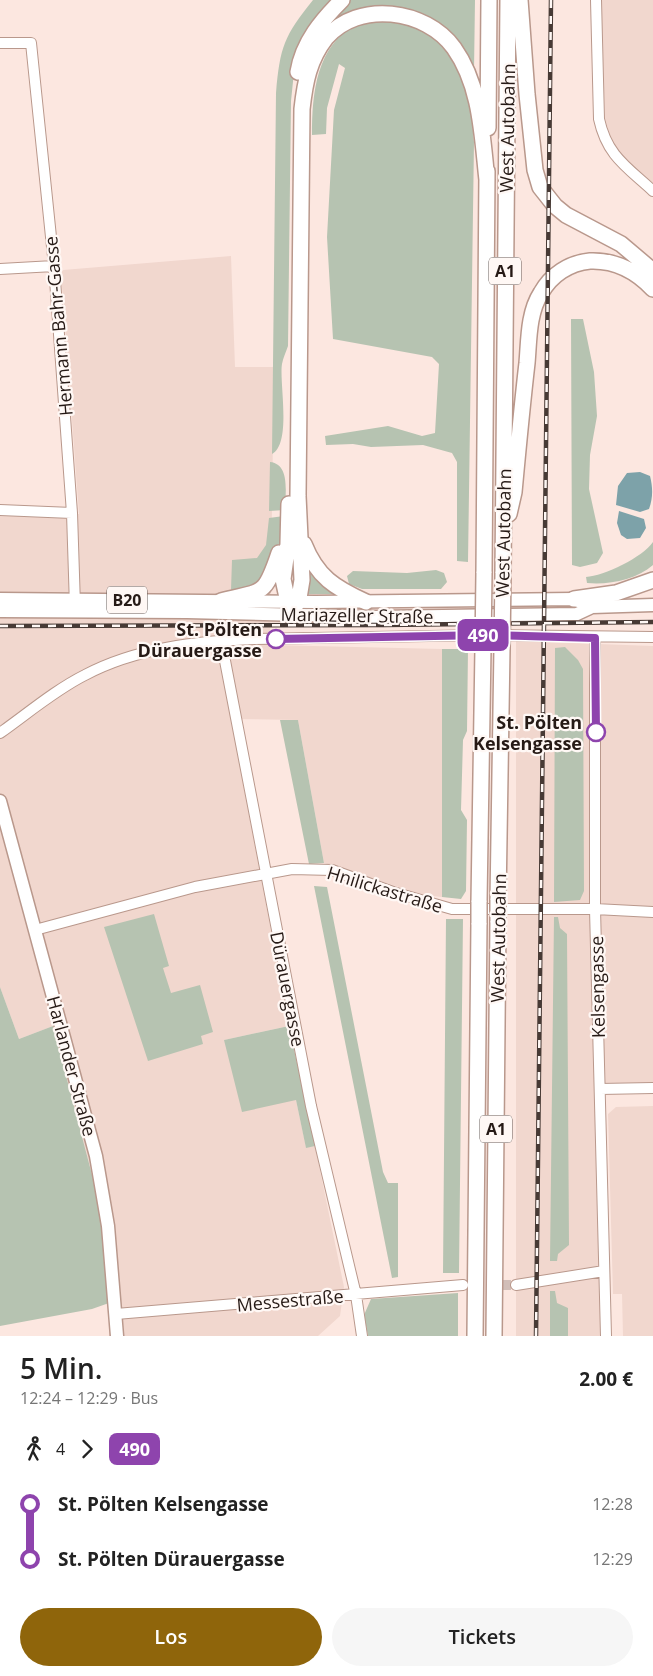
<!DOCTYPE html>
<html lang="de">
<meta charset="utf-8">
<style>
:root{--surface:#fff;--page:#f6f6f6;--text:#222;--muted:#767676;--accent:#8f650b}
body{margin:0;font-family:"Open Sans",sans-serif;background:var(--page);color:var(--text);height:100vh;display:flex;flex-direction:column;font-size:19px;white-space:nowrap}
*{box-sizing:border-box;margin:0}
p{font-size:16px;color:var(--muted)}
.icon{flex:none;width:28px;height:28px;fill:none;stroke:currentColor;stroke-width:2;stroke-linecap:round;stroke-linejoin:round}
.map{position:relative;height:1336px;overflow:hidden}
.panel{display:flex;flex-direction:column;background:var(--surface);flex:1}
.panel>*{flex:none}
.badge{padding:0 10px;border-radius:8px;font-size:18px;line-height:32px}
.map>.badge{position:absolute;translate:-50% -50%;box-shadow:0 0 0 2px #fff}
.legs{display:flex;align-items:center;gap:8px;height:55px;padding:0 20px;font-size:16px}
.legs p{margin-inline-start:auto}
.overview{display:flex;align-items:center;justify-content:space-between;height:85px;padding:0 20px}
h1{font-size:28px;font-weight:600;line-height:38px}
.button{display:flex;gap:10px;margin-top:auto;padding:10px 20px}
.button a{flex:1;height:58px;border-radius:30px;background:var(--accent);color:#fff;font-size:20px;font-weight:600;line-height:58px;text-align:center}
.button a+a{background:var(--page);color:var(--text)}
ul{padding:0 20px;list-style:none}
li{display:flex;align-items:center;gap:18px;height:55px;font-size:19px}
li i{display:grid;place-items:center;width:8px;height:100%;margin:0 6px;background:currentColor}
li i::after{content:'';width:12px;height:12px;margin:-6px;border:4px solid;border-radius:50%;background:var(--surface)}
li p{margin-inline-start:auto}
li:first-child i{background:linear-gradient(#0000 50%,currentColor 0)}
li:last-child i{background:linear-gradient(currentColor 50%,#0000 0)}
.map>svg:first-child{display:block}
.built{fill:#f1d7ce}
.green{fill:#b6c3b1}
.water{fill:#7da2a9}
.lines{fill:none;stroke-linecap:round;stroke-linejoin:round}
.minor-tunnel{stroke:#d1beb8;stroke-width:10;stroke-dasharray:10 5;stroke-linecap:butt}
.minor-casing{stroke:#b9988c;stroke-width:12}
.major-casing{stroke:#b9988c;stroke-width:15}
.highway-casing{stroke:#b9988c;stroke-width:18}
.minor{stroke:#fff;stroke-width:10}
.major{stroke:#fff;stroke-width:12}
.highway{stroke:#fff;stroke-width:15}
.rail-casing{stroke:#473a35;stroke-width:4.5}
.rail{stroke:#fff8f5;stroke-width:2.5;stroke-dasharray:8;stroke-linecap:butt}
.highway-bridge-casing{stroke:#b9988c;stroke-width:18;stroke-linecap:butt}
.highway-bridge{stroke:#fff;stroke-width:15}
.line-1-casing{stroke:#fff;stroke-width:11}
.line-1{stroke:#8e44ad;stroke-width:8}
.stop-1-dot{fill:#fff;stroke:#8e44ad;stroke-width:2.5}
.labels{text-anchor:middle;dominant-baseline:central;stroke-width:4.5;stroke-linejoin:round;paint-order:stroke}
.shield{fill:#fff8f5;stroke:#675d59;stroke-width:1}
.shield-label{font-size:16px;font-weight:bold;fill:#261a16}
.street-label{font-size:18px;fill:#261a16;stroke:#fff8f5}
.stop-label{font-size:18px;font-weight:bold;fill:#261a16;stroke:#fff8f5;text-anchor:end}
</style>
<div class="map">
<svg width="653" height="1336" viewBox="0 0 653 1336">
<rect width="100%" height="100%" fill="#fce7e0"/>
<path class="built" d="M601 0H653V185L620 155 611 140 605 118Z
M231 256 235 367H274L270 645 442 649V897L424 895 324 863 298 720 231 719 289 1026 224 1040 296 1100 306 1147 315 1146 344 1287 340 1316 318 1336H109V1303L96 1190 53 1026 19 1039 0 987V515L79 514 61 273 63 270Z
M516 641 653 646V1086L600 1087 602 1336H516Z
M653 1106V1336H623L622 1294H613L608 1114 616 1107Z"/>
<path class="green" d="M313 0H336L294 72 291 101 288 346C286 352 283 358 282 364 279 383 292 443 272 454L276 93C280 47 284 36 313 0Z
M346 0H475L474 71C463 57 452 38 438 25 415 3 376 1 347 14 336 20 326 29 316 36Z
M395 19 434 36 451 57 464 84 471 109 474 142 468 562 457 561V462L452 453 423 445 371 447 353 444 326 445 325 436 388 426 422 436 435 433 439 364 432 357 333 339 327 237 334 110 345 68 339 64 327 108 326 134 312 135C312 94 316 45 357 24 367 19 384 20 395 19Z
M571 319H583L594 372 597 416 590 455 589 489 603 553 597 563 580 567 572 565Z
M270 462C291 464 285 495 285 510L269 511Z
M284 516 280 542 265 581 249 590H231L232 560 257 558 266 545 269 518Z
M653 542V565C636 580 609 585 587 583L586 577C604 576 643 557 653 542Z
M311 568 339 594H304L306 573Z
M436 570 444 573 447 582 441 589H362L349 584 347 576 353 571 407 573Z
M565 647 578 660 583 669 584 891 580 900 554 902 555 648Z
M442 649H468L467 731 463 740 461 810 467 820 466 891 461 899 442 897Z
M280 720H298L324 863 309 864Z
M314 886 327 887 383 1172 388 1183H398V1277L392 1278Z
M154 914 169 966 163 968 171 993 200 985 213 1032 201 1036 203 1044 148 1061 104 927Z
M554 917H558L560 928 567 934 569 1245 558 1254 557 1261H550Z
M446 919H463L459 1273H443Z
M0 987 19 1039 53 1026 96 1190 105 1235 109 1303 92 1309 0 1326Z
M289 1026 315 1146 306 1148 296 1100 242 1112 224 1040Z
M550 1291H555L557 1303 568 1308V1336H550Z
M458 1293V1336H368L364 1315 371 1299Z"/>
<path class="water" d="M640 472 650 476C653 488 653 498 649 509L640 512 616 505 618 486 627 473Z
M619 511 644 519 646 528 640 538 627 539 621 535 617 523Z"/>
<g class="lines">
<path class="minor-tunnel" d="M471 1285H516"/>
<g class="minor-casing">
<path id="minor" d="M596 0 599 119C607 156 627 167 653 191
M0 43H31L54 266 72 513 75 606
M0 269 54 266
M0 510 72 513
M595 638V909L606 1336
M221 640 311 1106 356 1295 362 1336
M0 733C27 714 55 690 85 675 136 648 197 641 255 639L487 635 653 637
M35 930 195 887 292 869 332 870 393 892 452 909H595L653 912
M600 1089 653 1088
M516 1285 604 1271
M116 1314 463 1285"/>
</g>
<g class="major-casing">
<path id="major" d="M0 599 316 602 574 599 592 607 653 605
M0 611 187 612 377 617 577 614 592 607
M0 801 96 1156 108 1226 117 1336"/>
</g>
<g class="highway-casing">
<path id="highway" d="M520 0 527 94 535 170 540 187 555 206 566 215 621 244 653 271
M298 72C303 42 322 20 342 0
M488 128 489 0
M289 504 288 544 283 579 291 616
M509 514 514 492C518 449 522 406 527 363 529 341 528 313 541 293 551 275 569 263 590 261 616 260 636 271 653 289
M304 544C317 577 335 588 366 602
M484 573 487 171
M503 573 508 0
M574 599 616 593 653 580
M221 601C263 590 264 598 279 553
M291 616 299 598 302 580 298 496 302 109C305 82 309 60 326 38 358 0 426 9 454 48 481 86 482 136 487 180
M498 900 502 648
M479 902 483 648
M475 1336 479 923
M494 1336 498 921"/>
</g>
<use href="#minor" class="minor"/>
<use href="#major" class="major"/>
<use href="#highway" class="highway"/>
<g class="rail-casing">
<path id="rail" d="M0 626 384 625 653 622
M536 1336 551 0"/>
</g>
<use href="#rail" class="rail"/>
<g class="highway-bridge-casing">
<path id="highway-bridge" d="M483 648 484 573
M502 648 503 573
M498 921V900
M479 923V902"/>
</g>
<use href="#highway-bridge" class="highway-bridge"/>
</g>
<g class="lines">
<g class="line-1-casing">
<path id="line-1" d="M276 639 487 635 595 638 596 732"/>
</g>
<use href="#line-1" class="line-1"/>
</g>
<g class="stop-1-dot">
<circle cx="276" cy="639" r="9"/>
<circle cx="596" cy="732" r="9"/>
</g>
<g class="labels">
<g class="shield">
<rect x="489" y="257.5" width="32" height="27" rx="4"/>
<rect x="107" y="586.5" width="40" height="27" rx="4"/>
<rect x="480" y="1115.5" width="32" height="27" rx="4"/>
</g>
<g class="shield-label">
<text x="505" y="271">A1</text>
<text x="127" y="600">B20</text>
<text x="496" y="1129">A1</text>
</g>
<g class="street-label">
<text transform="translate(507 128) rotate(-89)">West Autobahn</text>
<text transform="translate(58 326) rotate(-95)">Hermann Bahr-Gasse</text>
<text transform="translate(503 533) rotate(-89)">West Autobahn</text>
<text transform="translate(357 615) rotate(1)">Mariazeller Straße</text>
<text transform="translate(385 889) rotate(17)">Hnilickastraße</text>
<text transform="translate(498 938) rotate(-89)">West Autobahn</text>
<text transform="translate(597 987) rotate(-91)">Kelsengasse</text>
<text transform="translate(288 989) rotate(79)">Dürauergasse</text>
<text transform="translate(72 1066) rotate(75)">Harlander Straße</text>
<text transform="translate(290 1300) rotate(-5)">Messestraße</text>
</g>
<g class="stop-label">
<text x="262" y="629">St. Pölten<tspan x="262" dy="21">Dürauergasse</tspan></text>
<text x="582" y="722">St. Pölten<tspan x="582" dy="21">Kelsengasse</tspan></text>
</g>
</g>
</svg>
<b class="badge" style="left:483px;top:635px;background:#8e44ad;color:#fff">490</b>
</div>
<section class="panel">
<div class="overview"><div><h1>5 Min.</h1><p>12:24 – 12:29 · Bus</p></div><b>2.00 €</b></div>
<div class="legs"><svg class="icon" aria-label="walk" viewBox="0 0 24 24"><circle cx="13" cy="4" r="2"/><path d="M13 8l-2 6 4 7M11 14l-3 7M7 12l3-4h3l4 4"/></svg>4<svg class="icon" aria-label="forward" viewBox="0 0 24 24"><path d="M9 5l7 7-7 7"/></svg><b class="badge" style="background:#8e44ad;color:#fff">490</b></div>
<ul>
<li><i style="color:#8e44ad"></i><b>St. Pölten Kelsengasse</b><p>12:28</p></li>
<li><i style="color:#8e44ad"></i><b>St. Pölten Dürauergasse</b><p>12:29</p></li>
</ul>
<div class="button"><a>Los</a><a>Tickets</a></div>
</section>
